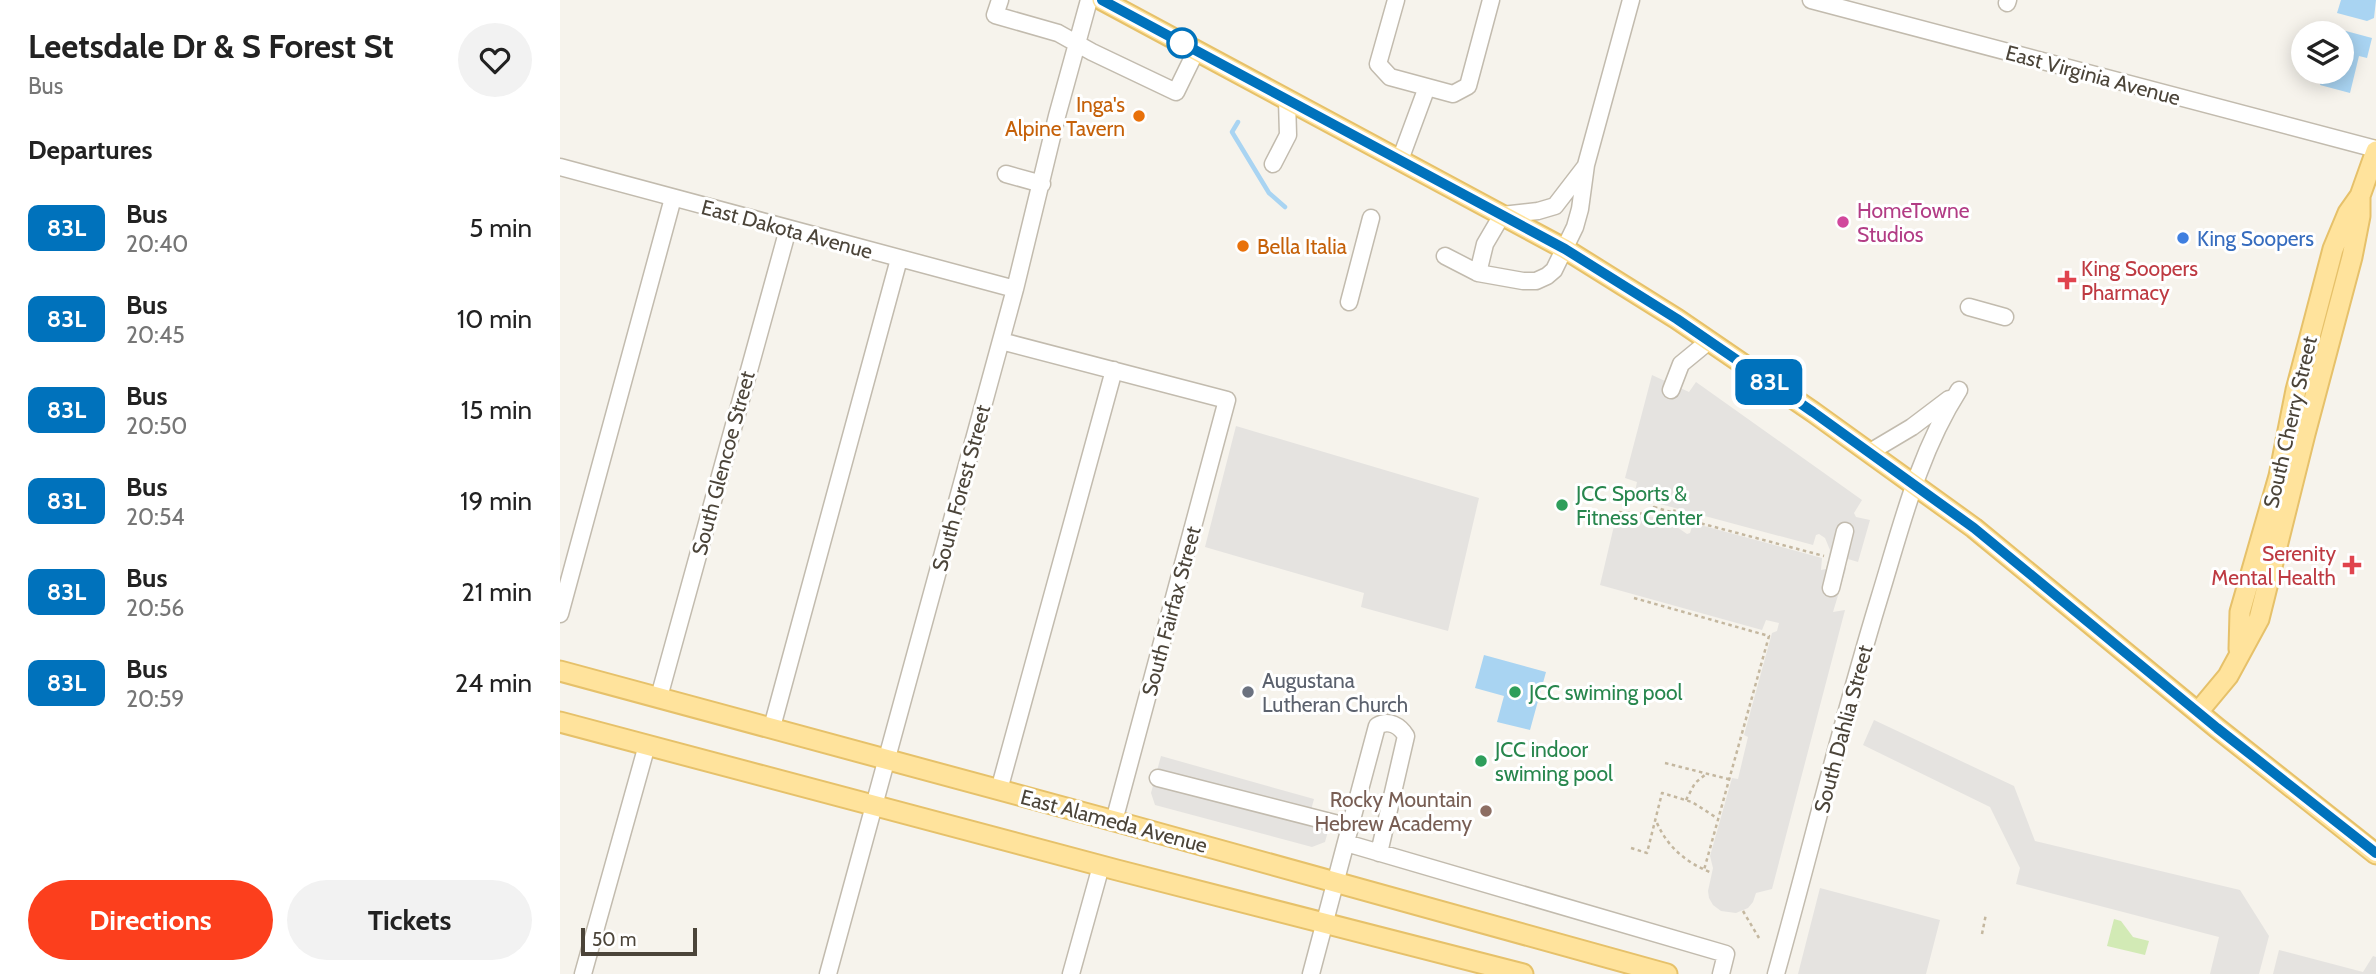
<!DOCTYPE html>
<style>
:root{--surface:#fff;--page:#f2f2f2;--text:#222;--muted:#767676;--accent:#fc3f1d}
body{margin:0;font-family:Cabin,sans-serif;background:var(--page);color:var(--text);height:100vh;display:flex;flex-direction:column;font-size:26px;white-space:nowrap}
*{box-sizing:border-box;margin:0}
p{font-size:23px;color:var(--muted)}
.icon{flex:none;width:38px;height:38px;fill:none;stroke:currentColor;stroke-width:2;stroke-linecap:round;stroke-linejoin:round}
.map{position:relative;flex:1;overflow:hidden}
.details{display:flex;flex-direction:column;background:var(--surface);width:560px}
.details>*{flex:none}
.badge{padding:0 14px;border-radius:10px;font-size:24px;line-height:46px}
.controls{position:absolute;left:1731px;top:21px;display:grid;gap:14px}
.controls a{display:grid;place-items:center;width:63px;height:63px;border-radius:50%;background:var(--surface);box-shadow:0 4px 18px #0003;font-size:35px}
.scale{position:absolute;left:21px;bottom:18px;width:116px;box-sizing:border-box;padding-left:7px;border:4px solid #4b4439;border-top:0;font-size:19px;line-height:24px;white-space:nowrap;color:#4b4439;-webkit-text-stroke:5px #fff;paint-order:stroke}
.map>.badge{position:absolute;translate:-50% -50%;box-shadow:0 0 0 4px #fff}
h2{padding:0 28px;font-size:26px;line-height:63px}
.round{display:grid;place-items:center;flex:none;width:74px;height:74px;border-radius:37px;background:var(--page)}
.overview{display:flex;align-items:center;justify-content:space-between;height:119px;padding:0 28px}
h1{font-size:33px;font-weight:800;line-height:52px}
.primary-button{display:flex;gap:14px;margin-top:auto;padding:14px 28px}
.primary-button a{flex:1;height:80px;border-radius:42px;background:var(--accent);color:#fff;font-size:28px;font-weight:800;line-height:80px;text-align:center}
.primary-button a+a{background:var(--page);color:var(--text)}
ul{padding:0;list-style:none}
li{display:flex;align-items:center;gap:21px;height:91px;padding:0 28px}
li div{flex:1}
li b{display:block;font-size:26px}
li em{font-style:normal}
li .badge{min-width:77px;font-weight:700;text-align:center}
main{display:flex;flex:1;min-height:0}
.map>svg:first-child{display:block}
.green{fill:#d2eab5}
.parking{fill:#e5e3e0}
.water{fill:#a9d4f2}
.lines{fill:none;stroke-linecap:round;stroke-linejoin:round}
.stream{stroke:#a9d4f2;stroke-width:4.5}
.minor-casing{stroke:#c2bbae;stroke-width:19}
.major-casing{stroke:#e6c16a;stroke-width:23}
.path{stroke:#c4b79f;stroke-width:2.5;stroke-dasharray:3.5 3.5;stroke-linecap:butt}
.minor{stroke:#fff;stroke-width:16}
.major{stroke:#ffe39c;stroke-width:19}
.line-casing{stroke:#fff;stroke-width:16}
.line{stroke:#0072bc;stroke-width:10}
.stop-dot{fill:#fff;stroke:#0072bc;stroke-width:3.5}
.food-dot{fill:#e8710a;stroke:#fff;stroke-width:2.5}
.hotel-dot{fill:#d1479c;stroke:#fff;stroke-width:2.5}
.shop-dot{fill:#3f7fe0;stroke:#fff;stroke-width:2.5}
.health-dot{fill:#e0444e;stroke:#fff;stroke-width:2.5}
.leisure-dot{fill:#2e9e5b;stroke:#fff;stroke-width:2.5}
.worship-dot{fill:#6b7280;stroke:#fff;stroke-width:2.5}
.education-dot{fill:#8d6e63;stroke:#fff;stroke-width:2.5}
.labels{text-anchor:middle;dominant-baseline:central;stroke-width:6;stroke-linejoin:round;paint-order:stroke}
.street-label{font-size:21px;fill:#4b4439;stroke:#fff}
.food-label{font-size:21px;fill:#c56008;stroke:#fff;text-anchor:end}
.hotel-label{font-size:21px;fill:#b23c85;stroke:#fff;text-anchor:start}
.shop-label{font-size:21px;fill:#366cbe;stroke:#fff;text-anchor:start}
.health-label{font-size:21px;fill:#be3a42;stroke:#fff;text-anchor:start}
.leisure-label{font-size:21px;fill:#27864d;stroke:#fff;text-anchor:start}
.worship-label{font-size:21px;fill:#5b616d;stroke:#fff;text-anchor:start}
.education-label{font-size:21px;fill:#785e54;stroke:#fff;text-anchor:end}
</style>
<main>
<section class="details">
<div class="overview"><div><h1>Leetsdale Dr &amp; S Forest St</h1><p>Bus</p></div><a class="round"><svg class="icon" aria-label="heart" viewBox="0 0 24 24"><path d="M12 20l-8-8c-3-5 5-10 8-4 3-6 11-1 8 4z"/></svg></a></div>
<h2>Departures</h2>
<ul>
<li><span class="badge" style="background:#0072bc;color:#fff">83L</span><div><b>Bus</b><p>20:40</p></div><em>5 min</em></li>
<li><span class="badge" style="background:#0072bc;color:#fff">83L</span><div><b>Bus</b><p>20:45</p></div><em>10 min</em></li>
<li><span class="badge" style="background:#0072bc;color:#fff">83L</span><div><b>Bus</b><p>20:50</p></div><em>15 min</em></li>
<li><span class="badge" style="background:#0072bc;color:#fff">83L</span><div><b>Bus</b><p>20:54</p></div><em>19 min</em></li>
<li><span class="badge" style="background:#0072bc;color:#fff">83L</span><div><b>Bus</b><p>20:56</p></div><em>21 min</em></li>
<li><span class="badge" style="background:#0072bc;color:#fff">83L</span><div><b>Bus</b><p>20:59</p></div><em>24 min</em></li>
</ul>
<div class="primary-button"><a>Directions</a><a>Tickets</a></div>
</section>
<div class="map">
<svg width="1816" height="974" viewBox="0 0 1816 974">
<rect width="100%" height="100%" fill="#f6f3ec"/>
<path class="green" d="M1554 919 1561 921 1573 937 1589 941 1585 955 1547 946Z"/>
<path class="parking" d="M1092 375 1129 392 1136 382 1302 500 1294 513 1296 517 1310 520 1298 562 1288 559 1285 564 1286 569 1273 612 1285 610 1212 889 1196 893 1193 902 1188 908 1176 913 1161 911 1153 905 1149 898 1148 891 1153 868 1150 856 1172 778 1178 779 1188 737 1184 735 1212 633 1217 631 1219 623 1206 620 1202 630 1040 585 1057 513 1104 518 1127 534 1130 533 1133 523 1262 558 1261 570 1266 569 1270 550 1265 538 1259 534 1256 535 1253 545 1074 497 1077 482 1065 478Z
M676 426 919 498 888 631 801 607 804 593 645 547Z
M1314 720 1454 786 1475 841 1680 890 1709 936 1699 974H1650L1659 937 1456 884 1460 868 1430 807 1303 745Z
M601 756 754 799 751 810 772 817 765 842 752 847 595 805 591 793Z
M1260 888 1380 920 1366 974H1238Z
M1719 950 1803 972 1813 956 1816 957V974H1713Z"/>
<path class="water" d="M1781 0H1816L1814 18 1807 21 1777 13Z
M1771 27 1812 38 1807 58 1799 56 1790 93 1760 85 1764 72H1782V33H1774Z
M924 655 986 672 970 730 937 722 944 696 915 688Z"/>
<g class="lines">
<path class="stream" d="M678 122 672 132 709 193 725 207"/>
<g class="minor-casing">
<path id="minor" d="M440 0 435 15 498 33 532 52 616 92 636 51
M836 0 818 64 830 77 893 94 908 86 931 0
M1251 0 1816 149
M1447 3 1448 0
M840 160 867 87
M713 164 728 135 727 100
M0 167 455 289
M446 174 482 184
M885 256 918 273 963 281H976L987 276 994 270 1015 227 1020 209 1026 165 1071 0
M918 273 925 244 942 215 978 211 995 206 1025 167
M789 302 811 218
M1409 307 1445 317
M441 341 667 400 554 821
M1111 390 1121 364 1149 341
M1310 452 1352 427 1389 399
M1271 588 1285 531
M0 614 113 198
M99 697 228 229
M212 727 339 259
M598 778 790 827 751 974
M439 790 554 370
M790 827 817 726C829 719 840 726 846 736L819 853
M786 843 1166 954 1161 974
M23 974 87 745
M268 974 455 289 497 116 529 0
M511 974 541 866
M1216 974C1251 849 1281 723 1319 599 1341 528 1358 454 1399 390"/>
</g>
<g class="major-casing">
<path id="major" d="M542 0 1005 249 1117 319 1253 412 1414 528 1657 728 1816 854
M1679 649 1680 612 1719 476 1736 390 1773 249 1788 213 1800 196 1816 151
M0 671 569 825 1107 974
M1638 712 1668 676 1699 619 1745 434 1792 257 1800 216V196
M0 722 557 870 963 974"/>
</g>
<path class="path" d="M1059 512 1101 515 1120 522 1132 521 1264 556
M1093 514 1094 507 1114 513 1115 508
M1074 598 1209 636 1144 870
M1105 763 1168 779
M1126 800 1135 783 1146 774
M1097 823C1108 848 1127 863 1152 873
M1071 848 1087 853 1102 793 1132 802 1157 818
M1183 911 1199 938
M1422 934 1426 914"/>
<use href="#minor" class="minor"/>
<use href="#major" class="major"/>
</g>
<g class="lines">
<g class="line-casing">
<path id="line" d="M542 0 1005 249 1117 319 1253 412 1414 528 1657 728 1816 853"/>
</g>
<use href="#line" class="line"/>
</g>
<circle class="stop-dot" cx="622" cy="43" r="14"/>
<g class="food-dot">
<circle cx="579" cy="116" r="7"/>
<circle cx="683" cy="246" r="7"/>
</g>
<circle class="hotel-dot" cx="1283" cy="222" r="7"/>
<circle class="shop-dot" cx="1623" cy="238" r="7"/>
<g class="health-dot">
<path d="M1503.5 269.5h7v7h7v7h-7v7h-7v-7h-7v-7h7z"/>
<path d="M1788.5 554.5h7v7h7v7h-7v7h-7v-7h-7v-7h7z"/>
</g>
<g class="leisure-dot">
<circle cx="1002" cy="505" r="7"/>
<circle cx="955" cy="692" r="7"/>
<circle cx="921" cy="761" r="7"/>
</g>
<circle class="worship-dot" cx="688" cy="692" r="7"/>
<circle class="education-dot" cx="926" cy="811" r="7"/>
<g class="labels">
<g class="street-label">
<text transform="translate(1533 75) rotate(15)">East Virginia Avenue</text>
<text transform="translate(227 229) rotate(15)">East Dakota Avenue</text>
<text transform="translate(1730 422) rotate(-77)">South Cherry Street</text>
<text transform="translate(163 463) rotate(-75)">South Glencoe Street</text>
<text transform="translate(401 488) rotate(-75)">South Forest Street</text>
<text transform="translate(611 611) rotate(-75)">South Fairfax Street</text>
<text transform="translate(1283 729) rotate(-75)">South Dahlia Street</text>
<text transform="translate(554 821) rotate(15)">East Alameda Avenue</text>
</g>
<g class="food-label">
<text x="565" y="104">Inga's<tspan x="565" dy="24">Alpine Tavern</tspan></text>
<text x="697" y="246" text-anchor="start">Bella Italia</text>
</g>
<g class="hotel-label">
<text x="1297" y="210">HomeTowne<tspan x="1297" dy="24">Studios</tspan></text>
</g>
<g class="shop-label">
<text x="1637" y="238">King Soopers</text>
</g>
<g class="health-label">
<text x="1521" y="268">King Soopers<tspan x="1521" dy="24">Pharmacy</tspan></text>
<text x="1776" y="553" text-anchor="end">Serenity<tspan x="1776" dy="24">Mental Health</tspan></text>
</g>
<g class="leisure-label">
<text x="1016" y="493">JCC Sports &amp;<tspan x="1016" dy="24">Fitness Center</tspan></text>
<text x="969" y="692">JCC swiming pool</text>
<text x="935" y="749">JCC indoor<tspan x="935" dy="24">swiming pool</tspan></text>
</g>
<g class="worship-label">
<text x="702" y="680">Augustana<tspan x="702" dy="24">Lutheran Church</tspan></text>
</g>
<g class="education-label">
<text x="912" y="799">Rocky Mountain<tspan x="912" dy="24">Hebrew Academy</tspan></text>
</g>
</g>
</svg>
<div class="controls">
<a><svg class="icon" aria-label="layers" viewBox="0 0 24 24"><path d="M12 4l9 5-9 5-9-5zM3 14l9 5 9-5"/></svg></a>
</div>
<div class="scale">50 m</div>
<b class="badge" style="left:1209px;top:382px;background:#0072bc;color:#fff">83L</b>
</div>
</main>
